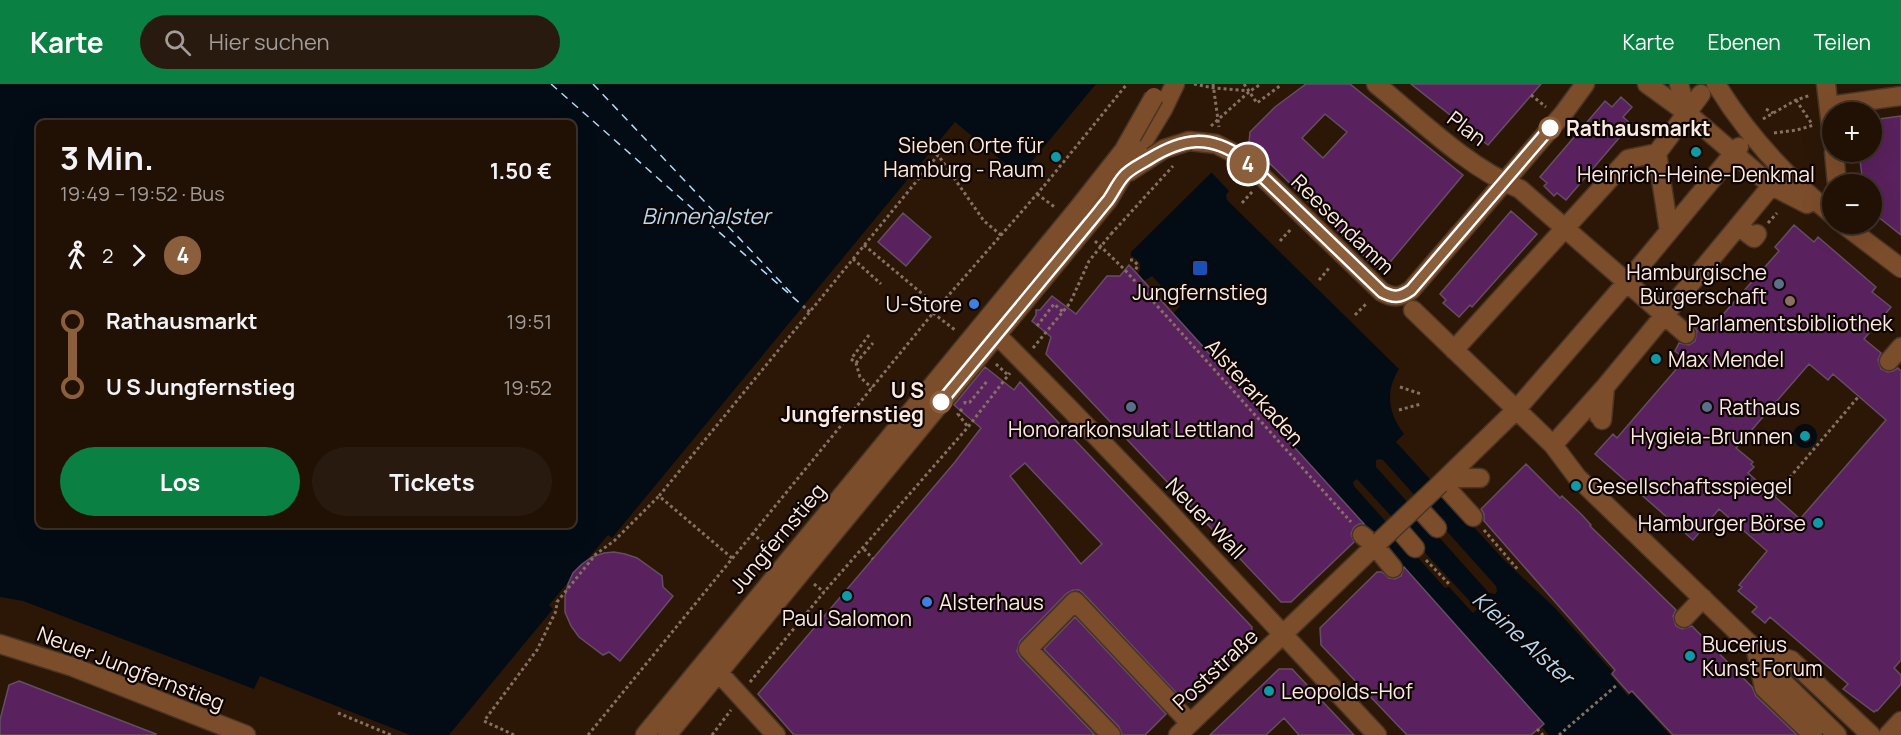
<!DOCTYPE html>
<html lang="de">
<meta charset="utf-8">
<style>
:root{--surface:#211105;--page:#291a0f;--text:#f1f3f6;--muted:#a29d9a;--line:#3e3127;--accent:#0b8043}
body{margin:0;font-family:Manrope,sans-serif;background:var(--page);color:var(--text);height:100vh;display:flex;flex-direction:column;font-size:22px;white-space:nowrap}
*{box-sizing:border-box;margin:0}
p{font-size:20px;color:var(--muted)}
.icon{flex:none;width:33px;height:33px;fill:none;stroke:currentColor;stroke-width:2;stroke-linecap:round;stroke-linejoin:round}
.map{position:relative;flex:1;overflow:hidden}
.sheet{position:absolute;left:36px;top:36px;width:540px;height:408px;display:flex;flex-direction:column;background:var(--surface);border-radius:9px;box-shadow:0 6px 24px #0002,0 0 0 2px var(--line)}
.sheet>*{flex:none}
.badge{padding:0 12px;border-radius:20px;font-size:21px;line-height:39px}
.tools{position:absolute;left:1822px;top:18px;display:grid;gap:12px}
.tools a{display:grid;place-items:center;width:60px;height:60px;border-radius:50%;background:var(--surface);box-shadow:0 6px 24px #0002,0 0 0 2px var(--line);font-size:30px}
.map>.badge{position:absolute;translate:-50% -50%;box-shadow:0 0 0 3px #fff}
.legs{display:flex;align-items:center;gap:9px;height:66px;padding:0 24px;font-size:20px}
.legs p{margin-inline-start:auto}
.overview{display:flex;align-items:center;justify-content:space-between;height:102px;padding:0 24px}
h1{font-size:33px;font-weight:700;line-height:45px}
.primary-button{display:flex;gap:12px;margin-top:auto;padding:12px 24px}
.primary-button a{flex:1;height:69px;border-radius:36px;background:var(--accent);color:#fff;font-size:24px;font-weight:700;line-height:69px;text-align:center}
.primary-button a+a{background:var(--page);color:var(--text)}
ul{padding:0 24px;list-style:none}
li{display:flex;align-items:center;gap:21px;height:66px;font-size:22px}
li i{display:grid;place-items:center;width:9px;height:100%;margin:0 8px;background:currentColor}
li i::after{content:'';width:15px;height:15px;margin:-8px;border:4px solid;border-radius:50%;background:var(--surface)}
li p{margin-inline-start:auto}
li:first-child i{background:linear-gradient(#0000 50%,currentColor 0)}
li:last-child i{background:linear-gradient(currentColor 50%,#0000 0)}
header{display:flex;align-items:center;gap:36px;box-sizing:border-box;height:84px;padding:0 30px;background:var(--accent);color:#fff}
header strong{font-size:28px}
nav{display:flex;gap:33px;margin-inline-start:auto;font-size:21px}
.search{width:420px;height:54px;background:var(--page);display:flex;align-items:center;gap:15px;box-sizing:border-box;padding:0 21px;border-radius:33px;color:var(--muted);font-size:22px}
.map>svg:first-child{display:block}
.water{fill:#030c14;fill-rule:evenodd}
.pier{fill:#2c1707}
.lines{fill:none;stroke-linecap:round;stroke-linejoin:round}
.ferry{stroke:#b1daf7;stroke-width:1.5;stroke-dasharray:8 6;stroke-linecap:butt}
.building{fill:#59215d;stroke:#634f64;stroke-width:1.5;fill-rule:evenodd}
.minor-casing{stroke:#493525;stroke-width:21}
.path{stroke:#847163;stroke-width:3;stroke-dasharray:3 3;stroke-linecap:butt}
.minor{stroke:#7c4d2b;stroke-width:18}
.minor-bridge-casing{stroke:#493525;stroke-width:21;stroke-linecap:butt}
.path-bridge{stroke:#847163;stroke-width:3;stroke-dasharray:3 3;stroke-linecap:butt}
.minor-bridge{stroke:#7c4d2b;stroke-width:18}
.line-1-casing{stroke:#fff;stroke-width:14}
.line-1{stroke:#8b5e3c;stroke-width:9}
.stop-1-dot{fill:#fff;stroke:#8b5e3c;stroke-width:3}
.culture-dot{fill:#0f9aa8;stroke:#0e0502;stroke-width:2}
.transit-dot{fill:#1a4fb4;stroke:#0e0502;stroke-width:2}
.service-dot{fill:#5c6f8a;stroke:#0e0502;stroke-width:2}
.education-dot{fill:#8d6e63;stroke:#0e0502;stroke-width:2}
.shop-dot{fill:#3f7fe0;stroke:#0e0502;stroke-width:2}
.labels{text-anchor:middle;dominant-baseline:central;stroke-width:4.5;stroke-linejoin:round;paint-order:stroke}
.street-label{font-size:21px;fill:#faeae0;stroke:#0e0502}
.stop-label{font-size:21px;font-weight:bold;fill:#faeae0;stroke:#0e0502;text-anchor:start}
.poi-label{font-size:21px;fill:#faeae0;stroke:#0e0502;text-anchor:start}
.water-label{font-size:22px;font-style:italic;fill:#b1daf7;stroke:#0e0502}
</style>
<header>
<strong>Karte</strong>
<div class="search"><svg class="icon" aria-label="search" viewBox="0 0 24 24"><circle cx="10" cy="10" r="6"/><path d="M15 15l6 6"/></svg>Hier suchen</div>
<nav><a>Karte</a><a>Ebenen</a><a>Teilen</a></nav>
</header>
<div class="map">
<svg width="1901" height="651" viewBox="0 0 1901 651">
<rect width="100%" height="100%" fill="#2c1707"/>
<path class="water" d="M0 0H1141L1212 89 1229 107 1226 111 1227 116 1399 285C1385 307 1388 329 1404 350L1396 358 1503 475 1554 523 1612 587 1610 590 1628 612 1632 609 1670 651H1549L1409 493 1410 490 1400 478 1173 230 1180 222 1152 192 1144 197 1138 190C1143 182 1140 176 1131 172V165L1027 84 1020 92 955 38 612 454 608 451 549 521 553 525 449 651H410L260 592 254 605 23 517 0 513ZM39 39H573V441H39ZM1380 375 1383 376 1496 502 1497 508 1495 510 1489 509 1376 383V376ZM1357 395 1477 525 1473 529 1449 503 1445 504 1354 402 1353 398Z
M1793 352a12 12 0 1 1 24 0a12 12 0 1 1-24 0Z"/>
<path class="pier" d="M1096 0H1144L1213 87 1130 169 1024 87Z"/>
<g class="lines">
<path class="ferry" d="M551 0 803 222
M593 0 795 213"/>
</g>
<path class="building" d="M1306 0H1350L1463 91 1386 183H1375L1249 59 1250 48 1275 23ZM1325 30 1347 48 1323 74 1302 54Z
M1411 0H1541L1488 61Z
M1621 13 1632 23 1623 33 1631 40 1566 116 1557 109 1554 112 1544 102 1547 99 1540 93 1605 17 1612 23Z
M1901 32V151L1872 128V100H1863L1859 68H1872V36Z
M1511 127 1537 150 1472 223 1470 221 1459 233 1443 219 1446 216 1440 210Z
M903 129 931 153 906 182 878 158Z
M1794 141 1814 158 1818 153 1876 203 1872 208 1891 223 1864 255 1881 269 1878 276 1881 285 1888 288 1893 287 1898 284 1901 287V576L1894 584 1901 591V600L1877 627 1876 626 1874 628 1843 605 1848 600 1770 533 1765 539 1752 528 1757 523 1738 507 1742 503 1739 501 1767 467 1719 425 1693 456 1595 370 1613 350 1617 354 1685 275 1675 267 1679 259 1689 261 1695 257 1697 247 1693 241 1697 237 1699 239 1702 235 1712 243 1779 167 1775 163ZM1809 280 1828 296 1833 290 1886 336 1800 435 1748 389 1754 383 1751 380 1753 378 1736 364Z
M1129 181 1364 440H1359L1354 443 1351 450 1354 458 1291 518H1281L1046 270 1051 253 1032 237 1036 231V226H1040L1052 212 1076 230 1107 192H1120Z
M985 283 1014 306 1020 298 1252 543 1251 558 1189 618 1184 613 1182 615 1083 509 1079 506H1073L1067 509 1020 557 1017 567 1020 573 1095 651H794L758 610 955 378 981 344 954 321ZM1025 379 1102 460 1081 480 1010 392Z
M1526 380 1560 414 1562 412 1582 431 1591 441 1590 442 1676 526 1673 532 1676 542 1682 545 1692 542 1752 603 1756 612 1797 651H1673L1632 607 1629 609 1612 590 1615 586 1484 437V430L1481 425Z
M614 468 625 470 637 474 662 492 663 503 673 512 620 577 609 568 603 571 579 553 571 542 565 528V512L568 500 573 489 582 480 592 473 604 469Z
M1404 483 1544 640 1531 651H1407L1321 561 1320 544 1377 488H1382L1389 494 1395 495 1401 492Z
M1075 533 1166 630 1145 651H1122L1119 643 1044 565Z
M1279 585H1292L1354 651H1299L1284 634 1266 651H1210Z
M19 597 156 650 155 651H0V636L9 601Z"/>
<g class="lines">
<g class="minor-casing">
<path id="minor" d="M1376 0C1420 36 1467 83 1520 105L1686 250
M1647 0 1687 29 1772 102 1807 120
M1679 0 1687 29
M1716 0C1746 49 1788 95 1833 131
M1826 0 1833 60
M1829 22 1901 12
M1189 57 1216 60 1243 74 1382 208C1393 214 1400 214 1411 206L1563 30 1585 0
M1138 66 1163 25 1175 0
M1834 68 1837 100
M1843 140 1901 184
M1738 142 1754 154 1757 150
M1669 147 1657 69 1701 10
M1413 226 1553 361 1577 393 1756 566 1791 576 1871 651
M997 251 1070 325 1168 427 1377 651
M1454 266 1628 75 1657 69
M1889 277 1901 263
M1599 332 1605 303 1602 336
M1553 361 1605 303 1778 94
M1447 394H1480
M1442 399 1473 433
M1440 400 1516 326 1627 198 1739 63
M1417 422 1437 444
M1396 442 1415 464
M1362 451 1375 462 1393 484
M1684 534 1703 514
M0 560 73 583 246 651
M1756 566 1764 604 1813 651
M714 577 719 589 776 651
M1777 592 1837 651
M645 651 1076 127
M667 651 1090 138
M1111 651 1028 565 1075 517 1190 639
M1178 651 1380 457
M1888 651 1901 637"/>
</g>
<path class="path" d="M1194 0 1214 4 1249 7
M1213 0 1219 43
M1244 0 1257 19 1281 1
M1531 11 1546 23
M1796 16 1812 40
M1766 25 1773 29
M1763 35 1796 16 1811 11
M1211 42 1250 7 1261 0
M1774 49 1797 46 1814 41
M1037 110 1056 124
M1242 119 1252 108
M1768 139 1777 129
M1095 157 1125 186 1351 438
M1280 157 1291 145
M864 161 938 223
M853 175 938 71 984 137 1001 151
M1130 176H1133L1138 181 1135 187
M1319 196 1330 183
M803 222 810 228
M933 229 955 246
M1355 231 1367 219
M1037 242 1054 220 1063 228
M869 251 851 275 856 279 860 293 872 304
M1033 264 1070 219 1089 177 1111 150
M856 279 873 259
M996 280 1008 291
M1400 303 1421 310
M965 317V319L970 318 988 296
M962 325 958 330 968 343
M1399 326 1421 320
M1774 412 1859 312
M1484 446 1519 487
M752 449 773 467
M864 465 873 475
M732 474 659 412 853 175 881 200
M1426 476 1450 501
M814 500 824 508
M750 598 824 508 968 343 1010 289
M338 629 391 651
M1537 645 1543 651
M514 651 484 637 537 566 556 527 557 518 596 470 614 457 659 412
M588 651 933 229 1044 102
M712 651 731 626"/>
<use href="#minor" class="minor"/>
<g class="minor-bridge-casing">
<path id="minor-bridge" d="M1127 89 1164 65 1189 57
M1076 127 1124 66 1154 13
M1090 138 1108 116 1138 66
M1380 457 1440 400"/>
</g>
<path class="path-bridge" d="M1044 102 1127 0
M1111 150 1173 82
M1559 651 1618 600"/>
<use href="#minor-bridge" class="minor-bridge"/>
</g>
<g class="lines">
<g class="line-1-casing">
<path id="line-1" d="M941 318 1090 138C1096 131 1102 123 1108 116 1113 109 1117 100 1123 93 1129 85 1141 80 1149 75 1183 54 1209 50 1243 74L1382 208C1393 214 1400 214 1411 206L1550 44"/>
</g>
<use href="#line-1" class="line-1"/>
</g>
<g class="stop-1-dot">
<circle cx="1550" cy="44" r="10"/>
<circle cx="941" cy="318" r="10"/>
</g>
<g class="culture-dot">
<circle cx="1696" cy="68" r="6"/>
<circle cx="1056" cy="73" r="6"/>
<circle cx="1656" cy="275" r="6"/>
<circle cx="1805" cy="352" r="6"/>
<circle cx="1576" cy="402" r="6"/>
<circle cx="1818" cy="439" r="6"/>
<circle cx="847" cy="512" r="6"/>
<circle cx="1690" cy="572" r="6"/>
<circle cx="1269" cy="607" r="6"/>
</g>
<rect class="transit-dot" x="1192" y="176" width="16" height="16" rx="3"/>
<g class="service-dot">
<circle cx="1779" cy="200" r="6"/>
<circle cx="1131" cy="323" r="6"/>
<circle cx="1707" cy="323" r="6"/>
</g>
<circle class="education-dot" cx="1790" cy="217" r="6"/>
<g class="shop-dot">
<circle cx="974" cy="220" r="6"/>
<circle cx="927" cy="518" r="6"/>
</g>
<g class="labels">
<g class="street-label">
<text transform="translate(1467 44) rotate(37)">Plan</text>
<text transform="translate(1343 140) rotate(44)">Reesendamm</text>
<text transform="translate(1255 308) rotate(48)">Alsterarkaden</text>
<text transform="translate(1206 434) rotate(46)">Neuer Wall</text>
<text transform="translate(777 454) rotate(-50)">Jungfernstieg</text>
<text transform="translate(131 584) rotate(21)">Neuer Jungfernstieg</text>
<text transform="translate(1215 585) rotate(-43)">Poststraße</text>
</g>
<g class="stop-label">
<text x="1566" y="44">Rathausmarkt</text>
<text x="924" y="306" text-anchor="end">U S<tspan x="924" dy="24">Jungfernstieg</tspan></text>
</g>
<g class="poi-label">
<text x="1044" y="61" text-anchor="end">Sieben Orte für<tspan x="1044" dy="24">Hamburg - Raum</tspan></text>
<text x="1696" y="90" text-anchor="middle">Heinrich-Heine-Denkmal</text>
<text x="1767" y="188" text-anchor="end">Hamburgische<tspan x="1767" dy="24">Bürgerschaft</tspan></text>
<text x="1200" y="208" text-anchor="middle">Jungfernstieg</text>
<text x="962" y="220" text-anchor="end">U-Store</text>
<text x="1790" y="239" text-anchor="middle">Parlamentsbibliothek</text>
<text x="1668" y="275">Max Mendel</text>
<text x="1719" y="323">Rathaus</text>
<text x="1131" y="345" text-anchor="middle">Honorarkonsulat Lettland</text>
<text x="1793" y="352" text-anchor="end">Hygieia-Brunnen</text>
<text x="1588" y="402">Gesellschaftsspiegel</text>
<text x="1806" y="439" text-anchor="end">Hamburger Börse</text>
<text x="939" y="518">Alsterhaus</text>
<text x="847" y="534" text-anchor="middle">Paul Salomon</text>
<text x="1702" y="560">Bucerius<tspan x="1702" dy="24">Kunst Forum</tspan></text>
<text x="1281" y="607">Leopolds-Hof</text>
</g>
<g class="water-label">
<text x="706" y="132">Binnenalster</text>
<text transform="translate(1523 554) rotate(42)">Kleine Alster</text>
</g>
</g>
</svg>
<div class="tools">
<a>+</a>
<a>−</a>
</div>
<b class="badge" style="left:1248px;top:80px;background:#8b5e3c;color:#fff">4</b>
<section class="sheet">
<div class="overview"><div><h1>3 Min.</h1><p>19:49 – 19:52 · Bus</p></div><b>1.50 €</b></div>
<div class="legs"><svg class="icon" aria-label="walk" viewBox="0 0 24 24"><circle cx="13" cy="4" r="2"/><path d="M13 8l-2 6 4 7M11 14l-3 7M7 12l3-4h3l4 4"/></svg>2<svg class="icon" aria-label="forward" viewBox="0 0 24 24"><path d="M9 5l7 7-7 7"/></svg><b class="badge" style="background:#8b5e3c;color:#fff">4</b></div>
<ul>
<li><i style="color:#8b5e3c"></i><b>Rathausmarkt</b><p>19:51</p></li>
<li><i style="color:#8b5e3c"></i><b>U S Jungfernstieg</b><p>19:52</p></li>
</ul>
<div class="primary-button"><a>Los</a><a>Tickets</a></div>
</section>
</div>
